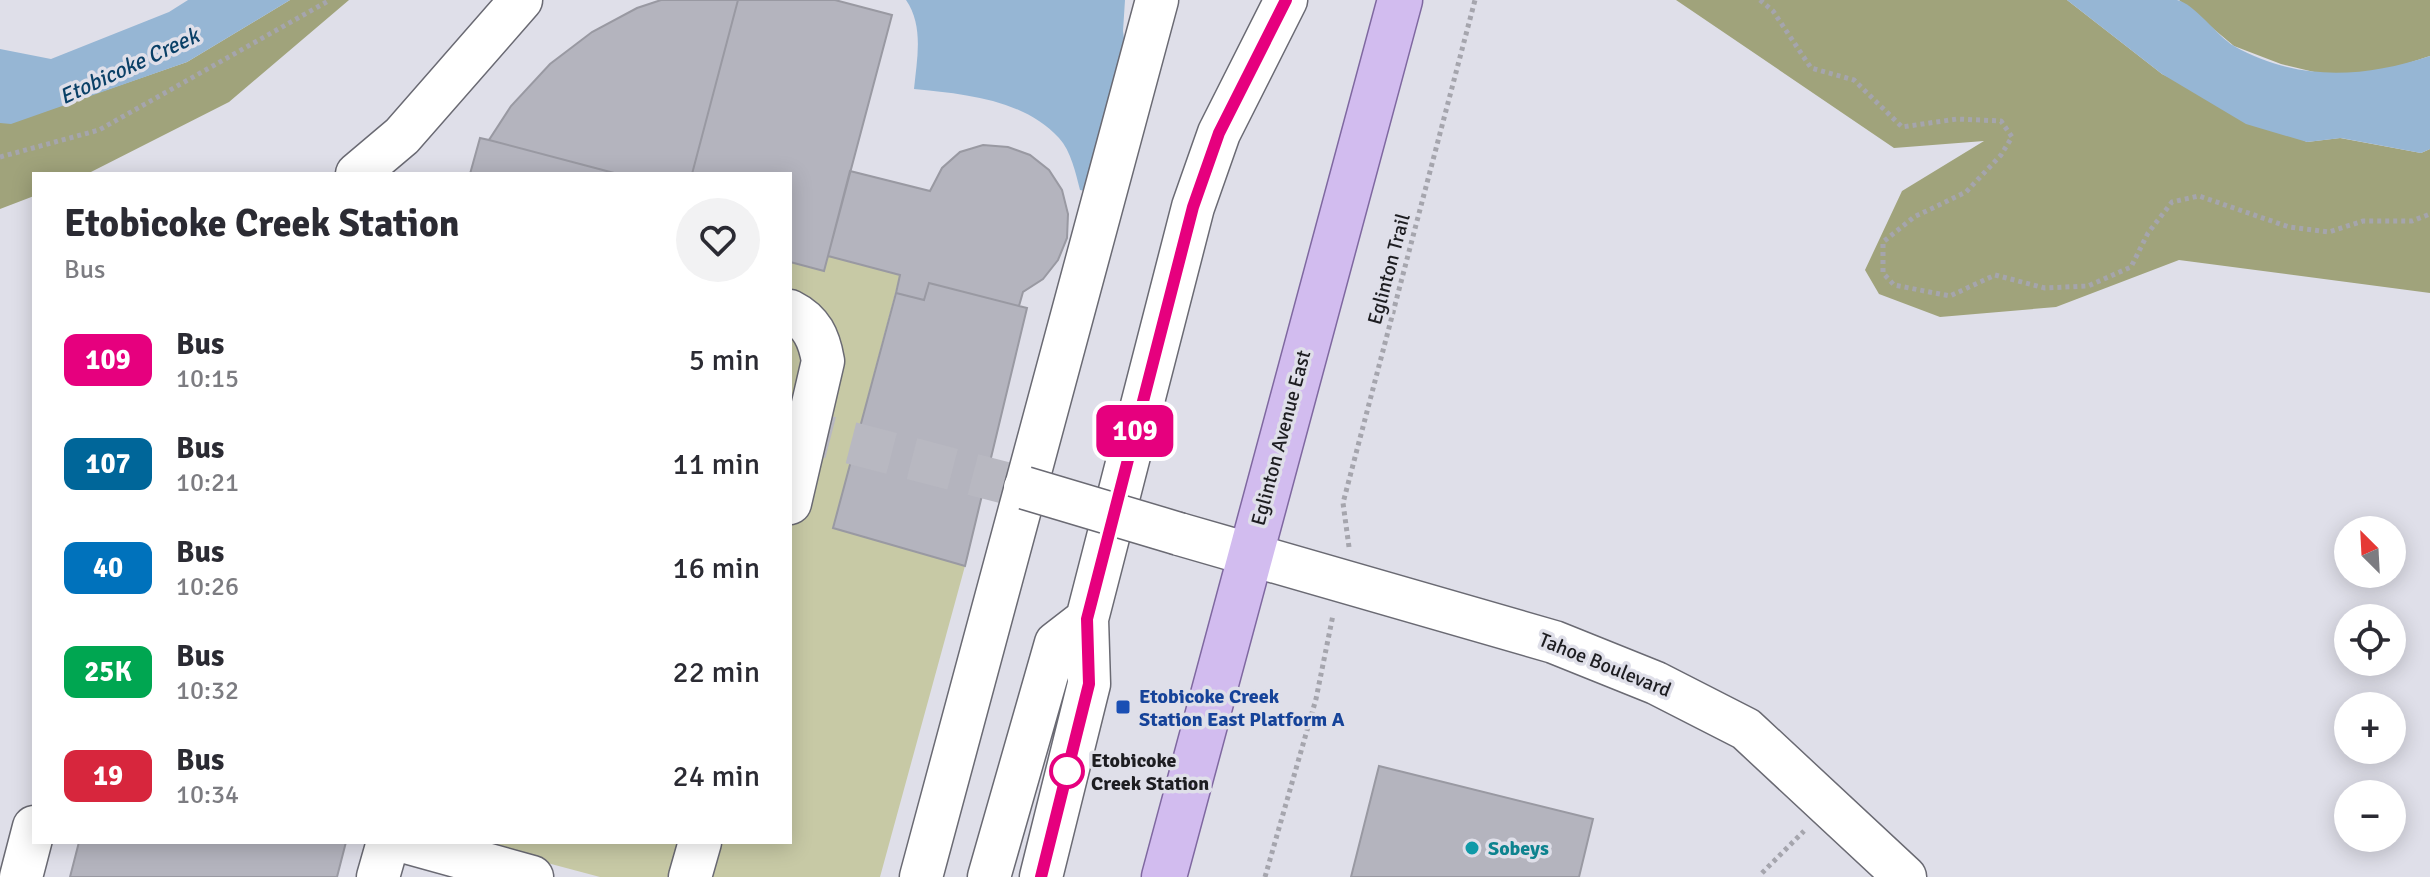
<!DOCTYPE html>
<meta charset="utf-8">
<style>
:root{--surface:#fff;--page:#f2f2f3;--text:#2b2b33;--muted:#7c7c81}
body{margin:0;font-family:Signika,sans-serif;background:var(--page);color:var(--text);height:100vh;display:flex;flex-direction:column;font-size:30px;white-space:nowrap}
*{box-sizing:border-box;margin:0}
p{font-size:26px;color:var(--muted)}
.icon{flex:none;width:44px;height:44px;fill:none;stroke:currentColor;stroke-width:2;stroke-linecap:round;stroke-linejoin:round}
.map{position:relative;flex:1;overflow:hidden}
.drawer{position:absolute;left:32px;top:172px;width:760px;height:672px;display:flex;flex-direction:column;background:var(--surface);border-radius:0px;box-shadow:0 4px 20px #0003}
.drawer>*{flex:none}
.badge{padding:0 16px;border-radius:12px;font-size:28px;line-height:52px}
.needle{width:52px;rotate:336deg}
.tools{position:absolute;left:2334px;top:516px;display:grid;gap:16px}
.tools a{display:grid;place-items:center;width:72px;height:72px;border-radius:50%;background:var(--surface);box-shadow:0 4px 20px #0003;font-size:40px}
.map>.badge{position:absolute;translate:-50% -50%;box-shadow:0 0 0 4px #fff}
.round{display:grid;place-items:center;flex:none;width:84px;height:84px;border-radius:42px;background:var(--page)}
.head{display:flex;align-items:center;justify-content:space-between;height:136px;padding:0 32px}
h1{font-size:38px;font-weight:700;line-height:60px}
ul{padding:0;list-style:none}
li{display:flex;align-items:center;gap:24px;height:104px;padding:0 32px}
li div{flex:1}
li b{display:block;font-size:30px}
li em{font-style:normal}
li .badge{min-width:88px;font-weight:700;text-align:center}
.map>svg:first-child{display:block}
.green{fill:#c7c9a5}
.forest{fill:#a0a37b}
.water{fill:#96b6d4}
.building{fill:#b4b4be;stroke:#9999a2;stroke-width:2}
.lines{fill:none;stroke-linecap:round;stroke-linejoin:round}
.minor-tunnel{stroke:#b8b8c1;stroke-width:42;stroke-dasharray:42 21;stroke-linecap:butt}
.minor-casing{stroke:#6a6a73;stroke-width:45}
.major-casing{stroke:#7f68a0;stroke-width:47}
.path{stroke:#a5a5ad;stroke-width:5;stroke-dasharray:4 4;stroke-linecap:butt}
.minor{stroke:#fff;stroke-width:42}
.major{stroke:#d2bcef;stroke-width:44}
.minor-bridge-casing{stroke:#6a6a73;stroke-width:45;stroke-linecap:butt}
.minor-bridge{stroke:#fff;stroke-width:42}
.line-casing{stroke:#fff;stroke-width:18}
.line{stroke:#e6007e;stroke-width:12}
.transit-dot{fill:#1a4fb4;stroke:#dfdfe9;stroke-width:3}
.stop-dot{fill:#fff;stroke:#e6007e;stroke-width:4}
.culture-dot{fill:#0f9aa8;stroke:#dfdfe9;stroke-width:3}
.labels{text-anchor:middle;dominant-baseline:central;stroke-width:7;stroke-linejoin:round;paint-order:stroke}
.street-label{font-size:20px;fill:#1d1d21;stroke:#dfdfe9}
.transit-label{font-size:20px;font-weight:bold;fill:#164399;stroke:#dfdfe9;text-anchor:start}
.stop-label{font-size:20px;font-weight:bold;fill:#1d1d21;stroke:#dfdfe9;text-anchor:start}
.culture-label{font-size:20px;font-weight:bold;fill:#0d838f;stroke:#dfdfe9;text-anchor:start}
.water-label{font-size:22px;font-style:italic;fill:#0a4067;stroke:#dfdfe9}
</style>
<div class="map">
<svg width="2430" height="877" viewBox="0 0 2430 877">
<rect width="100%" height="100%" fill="#dfdfe9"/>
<path class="green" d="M828 256 900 275 833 528 965 566 880 877H600L469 842H790V262L823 271Z"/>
<path class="forest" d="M290 0H349L229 102 87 174H34V196L0 209V123H11L187 62Z
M1676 0H2067L2162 74 2307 142 2340 138 2421 153 2430 149V293L2179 260 2056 307 1940 317 1879 294 1865 270 1902 191 1984 141 1894 148Z
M2179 0H2430V56L2387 70 2331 76 2281 64 2234 46Z"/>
<path class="water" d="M188 0H290L187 62 11 124 0 123V49L51 59 169 12Z
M906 0H1125L1123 31 1127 60 1115 196 1080 190C1076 174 1071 151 1059 138 1023 99 964 94 914 89 917 59 924 26 906 0Z
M2067 0C2093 0 2155 0 2177 0 2195 4 2217 36 2234 46 2298 82 2363 78 2430 56V149L2421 153 2341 138 2307 142 2246 124 2162 74Z"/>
<path class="building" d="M661 0H738L692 174H618L489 140 511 106 550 64 592 32 637 8Z
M738 0H835L892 15 824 271 790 262V174H692Z
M480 138 489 140 618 174H470Z
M983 145 1008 147 1030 155 1049 170 1062 190 1068 214 1067 238 1058 260 1043 279 1023 292 1019 306 929 283 924 300 896 293 900 275 828 256 850 171 930 191 942 168 960 152Z
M929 283 1027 308 965 566 833 528 896 293 924 300Z
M1379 766 1593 819 1579 877H1351Z
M79 842H346L337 877H70Z"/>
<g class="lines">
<path class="minor-tunnel" d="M790 427 1025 488"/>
<g class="minor-casing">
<path id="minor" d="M357 174 402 136 521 0
M790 311C812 322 819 338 823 361L790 503
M1179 534 1554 642 1656 683 1746 729 1905 877
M406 842 532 877
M21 877 34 827
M378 877 388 842
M690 877 700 842
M921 877 1157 0
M989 877 1056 643 1087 619
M1041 877 1089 684 1087 619 1193 207 1219 133 1286 0"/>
</g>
<g class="major-casing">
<path id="major" d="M1164 877 1400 0"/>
</g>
<path class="path" d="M1760 0 1773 11 1811 68 1854 80 1902 127 1957 119 2001 121 2012 137 2001 155 1966 192 1914 217 1883 242V273L1894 285 1950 296 1995 275 2045 288 2088 286 2131 267 2148 233 2172 202 2199 196 2289 227 2329 232 2363 221H2412L2430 214
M0 157 99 130 330 0
M1349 547 1343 503 1475 0
M1762 873 1804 831
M1265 877 1316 699 1333 615"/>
<use href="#minor" class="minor"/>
<use href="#major" class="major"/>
<g class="minor-bridge-casing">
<path id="minor-bridge" d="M1025 488 1179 534"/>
</g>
<use href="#minor-bridge" class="minor-bridge"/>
</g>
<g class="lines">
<g class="line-casing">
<path id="line" d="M1041 877 1089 684 1087 619 1193 207 1219 133 1286 0"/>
</g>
<use href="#line" class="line"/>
</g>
<rect class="transit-dot" x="1115" y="699" width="16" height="16" rx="4"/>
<circle class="stop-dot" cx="1067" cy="771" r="16"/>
<circle class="culture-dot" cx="1472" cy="848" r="8"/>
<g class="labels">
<g class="street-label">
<text transform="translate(1389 269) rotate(-75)">Eglinton Trail</text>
<text transform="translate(1281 438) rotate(-75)">Eglinton Avenue East</text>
<text transform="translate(1605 665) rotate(22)">Tahoe Boulevard</text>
</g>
<g class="transit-label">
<text x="1139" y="696">Etobicoke Creek<tspan x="1139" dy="23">Station East Platform A</tspan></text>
</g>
<g class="stop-label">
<text x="1091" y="760">Etobicoke<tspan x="1091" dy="23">Creek Station</tspan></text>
</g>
<g class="culture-label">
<text x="1488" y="848">Sobeys</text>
</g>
<g class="water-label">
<text transform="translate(129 66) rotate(-25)">Etobicoke Creek</text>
</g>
</g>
</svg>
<div class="tools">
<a><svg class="needle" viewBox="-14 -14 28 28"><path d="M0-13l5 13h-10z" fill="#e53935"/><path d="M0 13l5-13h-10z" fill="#7c7c81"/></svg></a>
<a><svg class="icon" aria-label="locate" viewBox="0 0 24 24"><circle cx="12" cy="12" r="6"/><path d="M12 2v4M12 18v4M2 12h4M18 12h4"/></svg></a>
<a>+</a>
<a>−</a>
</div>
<b class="badge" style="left:1135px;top:431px;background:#e6007e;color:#fff">109</b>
<section class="drawer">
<div class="head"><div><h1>Etobicoke Creek Station</h1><p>Bus</p></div><a class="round"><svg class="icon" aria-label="heart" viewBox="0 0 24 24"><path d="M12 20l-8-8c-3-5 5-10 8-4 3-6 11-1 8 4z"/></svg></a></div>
<ul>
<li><span class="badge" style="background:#e6007e;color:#fff">109</span><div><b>Bus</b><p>10:15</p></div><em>5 min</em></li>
<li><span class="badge" style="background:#069;color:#fff">107</span><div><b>Bus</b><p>10:21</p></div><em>11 min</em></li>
<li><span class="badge" style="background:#0072bc;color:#fff">40</span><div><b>Bus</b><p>10:26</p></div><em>16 min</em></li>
<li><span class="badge" style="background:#00a651;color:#fff">25K</span><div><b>Bus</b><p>10:32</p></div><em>22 min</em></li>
<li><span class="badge" style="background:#d7263d;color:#fff">19</span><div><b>Bus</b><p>10:34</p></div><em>24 min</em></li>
</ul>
</section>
</div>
